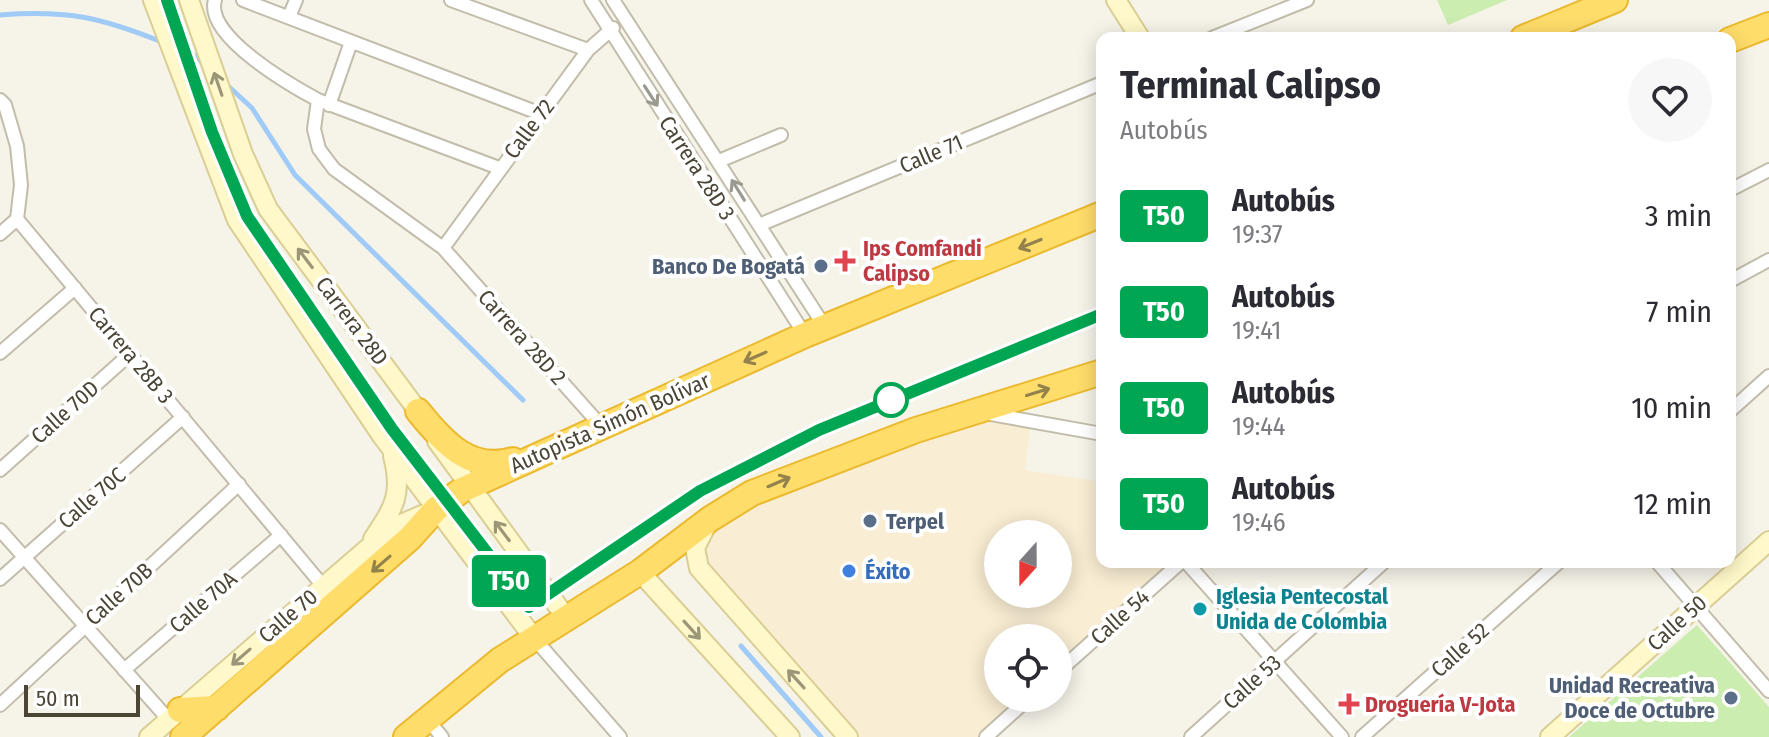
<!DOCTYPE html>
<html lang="es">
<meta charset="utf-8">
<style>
:root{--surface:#fff;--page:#f7f7f7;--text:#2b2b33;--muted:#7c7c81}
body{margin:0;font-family:"Fira Sans Condensed",sans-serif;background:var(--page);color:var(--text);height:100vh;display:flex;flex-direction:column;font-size:30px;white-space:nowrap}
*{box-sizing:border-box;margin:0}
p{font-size:26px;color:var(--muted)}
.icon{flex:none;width:44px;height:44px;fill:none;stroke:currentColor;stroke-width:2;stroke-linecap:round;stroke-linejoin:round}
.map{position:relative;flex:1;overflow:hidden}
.drawer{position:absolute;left:1096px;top:32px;width:640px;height:536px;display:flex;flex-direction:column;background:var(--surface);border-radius:16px;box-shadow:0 4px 20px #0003}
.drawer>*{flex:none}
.badge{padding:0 16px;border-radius:6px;font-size:28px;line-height:52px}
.needle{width:52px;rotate:201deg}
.controls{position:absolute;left:984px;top:520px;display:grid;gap:16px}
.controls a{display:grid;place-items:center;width:88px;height:88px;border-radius:50%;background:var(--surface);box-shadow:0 4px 20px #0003;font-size:40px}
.scale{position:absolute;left:24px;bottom:20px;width:116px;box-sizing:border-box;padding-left:8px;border:4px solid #4b4536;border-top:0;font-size:22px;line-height:28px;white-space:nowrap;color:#4b4536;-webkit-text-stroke:6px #fff;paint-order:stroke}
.map>.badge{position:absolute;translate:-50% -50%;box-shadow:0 0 0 4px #fff}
.round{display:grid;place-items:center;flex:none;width:84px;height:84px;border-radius:42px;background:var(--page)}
.overview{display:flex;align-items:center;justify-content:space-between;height:136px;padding:0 24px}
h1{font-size:38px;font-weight:700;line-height:60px}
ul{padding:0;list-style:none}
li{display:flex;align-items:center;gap:24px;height:96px;padding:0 24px}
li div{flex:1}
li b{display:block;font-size:30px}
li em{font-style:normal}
li .badge{min-width:88px;font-weight:700;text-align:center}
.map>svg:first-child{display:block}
.commercial{fill:#f9edd3;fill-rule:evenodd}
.green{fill:#cbedaf}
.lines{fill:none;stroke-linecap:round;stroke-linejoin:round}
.stream{stroke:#a1cbf7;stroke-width:5}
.street-casing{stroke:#c2bdab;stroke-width:16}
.secondary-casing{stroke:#dace95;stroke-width:22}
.highway-casing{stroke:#ebb92e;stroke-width:28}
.street{stroke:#fff;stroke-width:12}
.secondary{stroke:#fff8ca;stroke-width:18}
.highway{stroke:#ffdd6b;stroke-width:24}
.oneway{stroke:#9c9679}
.oneway2{stroke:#9c9990}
.oneway3{stroke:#93824b}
.line-casing{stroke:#fff;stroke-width:18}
.line{stroke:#00a651;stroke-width:12}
.health-dot{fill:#e0444e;stroke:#fff;stroke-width:3}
.service-dot{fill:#5c6f8a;stroke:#fff;stroke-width:3}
.stop-dot{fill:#fff;stroke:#00a651;stroke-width:4}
.shop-dot{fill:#3f7fe0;stroke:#fff;stroke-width:3}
.culture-dot{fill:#0f9aa8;stroke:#fff;stroke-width:3}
.labels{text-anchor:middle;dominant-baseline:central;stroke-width:8;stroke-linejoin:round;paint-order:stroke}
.street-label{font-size:22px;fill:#4b4536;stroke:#fff}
.health-label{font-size:22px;font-weight:bold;fill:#be3a42;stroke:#fff;text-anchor:start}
.service-label{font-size:22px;font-weight:bold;fill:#4e5e75;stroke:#fff;text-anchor:end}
.shop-label{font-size:22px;font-weight:bold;fill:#366cbe;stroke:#fff;text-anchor:start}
.culture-label{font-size:22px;font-weight:bold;fill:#0d838f;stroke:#fff;text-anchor:start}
</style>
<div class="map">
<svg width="1769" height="737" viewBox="0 0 1769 737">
<rect width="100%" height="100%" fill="#f6f3e9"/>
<path class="commercial" d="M974 411 1031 422 1025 470 1102 482V562H1181L1058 672V638H998V698H1029L986 737H848L695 548 710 519ZM998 534H1058V594H998Z"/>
<path class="green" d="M1437 0H1507L1448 25Z
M1697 625 1769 707V737H1569Z"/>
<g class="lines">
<path class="stream" d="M0 15C67 10 100 17 162 42
M175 47 192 53 204 64
M226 84 252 108 295 175 523 400
M741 646 821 737"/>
<g class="street-casing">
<path id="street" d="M215 0C204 36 292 86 318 100L314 129 319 149 334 169 443 248 602 427
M243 0 541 114
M451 0 588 50
M591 0 805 335
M613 0 825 327
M289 17 296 0
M1212 38 1307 0
M0 100 5 105 17 146 21 185 17 219 323 586
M318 100 499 168
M329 105 351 42
M719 161 781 135
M1730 190 1769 170
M759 225 1102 83
M0 234 17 219
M443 248 588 50 613 28
M1730 281 1769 260
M0 353 75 288
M1730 411 1769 376
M985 413 1102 434
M0 470 130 354
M0 530 169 720
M1186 562 1342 737
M1657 562 1769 691
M0 579 183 417
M533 637 620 737
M124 670 281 535
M1058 672 1181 562
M0 705 239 484
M428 720 442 737
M986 737 1029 698
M1191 737 1384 562
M1362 737 1559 562"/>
</g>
<g class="secondary-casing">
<path id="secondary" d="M153 0 237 220 382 436 533 637
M189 0 243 154 268 209 424 419
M1116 0 1140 38
M437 441 565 616
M707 524 695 548 699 568 848 737
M373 539C394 507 403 495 393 456
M640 572 790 737
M149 737 367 549 399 525 429 512
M1550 737 1769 541"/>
</g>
<g class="highway-casing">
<path id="highway" d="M1523 38 1615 0
M1730 40 1769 25
M418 411C442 441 470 473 513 460
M180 710 217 708
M183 737 410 538 436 509 462 490 805 335 1102 214
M406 737 500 660 640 572 710 519 752 493 916 430 1102 372"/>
</g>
<use href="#street" class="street"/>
<use href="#secondary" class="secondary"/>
<use href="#highway" class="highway"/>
</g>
<defs><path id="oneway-shaft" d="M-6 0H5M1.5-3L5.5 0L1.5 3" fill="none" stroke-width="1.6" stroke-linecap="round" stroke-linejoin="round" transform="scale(2)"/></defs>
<g class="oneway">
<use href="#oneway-shaft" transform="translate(218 84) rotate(-109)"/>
<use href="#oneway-shaft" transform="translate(305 258) rotate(-127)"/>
<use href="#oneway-shaft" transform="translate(502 531) rotate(-127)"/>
<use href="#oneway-shaft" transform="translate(692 630) rotate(48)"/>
<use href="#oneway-shaft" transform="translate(241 657) rotate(139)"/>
<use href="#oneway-shaft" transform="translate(796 679) rotate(-132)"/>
</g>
<g class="oneway2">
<use href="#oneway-shaft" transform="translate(651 96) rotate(57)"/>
<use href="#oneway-shaft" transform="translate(738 190) rotate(-122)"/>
</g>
<g class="oneway3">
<use href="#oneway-shaft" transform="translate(1030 244) rotate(158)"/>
<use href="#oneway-shaft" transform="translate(755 357) rotate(156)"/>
<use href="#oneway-shaft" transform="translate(1038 392) rotate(-17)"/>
<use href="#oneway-shaft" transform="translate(779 482) rotate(-23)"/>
<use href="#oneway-shaft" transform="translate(381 564) rotate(139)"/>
</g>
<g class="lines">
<g class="line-casing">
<path id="line" d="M167 0 212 132 247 216 392 429 529 607 700 491 819 430 1102 314"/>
</g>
<use href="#line" class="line"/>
</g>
<g class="health-dot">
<path d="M841 249h8v8h8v8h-8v8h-8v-8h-8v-8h8z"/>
<path d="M1345 692h8v8h8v8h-8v8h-8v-8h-8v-8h8z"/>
</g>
<g class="service-dot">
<circle cx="821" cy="266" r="8"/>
<circle cx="870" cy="521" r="8"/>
<circle cx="1731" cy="698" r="8"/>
</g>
<circle class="stop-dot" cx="891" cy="400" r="16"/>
<circle class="shop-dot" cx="849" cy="571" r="8"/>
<circle class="culture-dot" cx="1200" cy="609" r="8"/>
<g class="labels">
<g class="street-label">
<text transform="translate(529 129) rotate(-53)">Calle 72</text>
<text transform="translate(931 154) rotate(-23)">Calle 71</text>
<text transform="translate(697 168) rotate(57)">Carrera 28D 3</text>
<text transform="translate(352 321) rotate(53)">Carrera 28D</text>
<text transform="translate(522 337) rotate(48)">Carrera 28D 2</text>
<text transform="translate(131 355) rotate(50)">Carrera 28B 3</text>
<text transform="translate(65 412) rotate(-42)">Calle 70D</text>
<text transform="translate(610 423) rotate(-24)">Autopista Simón Bolívar</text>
<text transform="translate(92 498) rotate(-41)">Calle 70C</text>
<text transform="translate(119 594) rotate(-42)">Calle 70B</text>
<text transform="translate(203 602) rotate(-41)">Calle 70A</text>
<text transform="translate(288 616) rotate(-41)">Calle 70</text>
<text transform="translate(1120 617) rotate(-42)">Calle 54</text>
<text transform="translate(1677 623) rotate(-42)">Calle 50</text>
<text transform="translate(1460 650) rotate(-42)">Calle 52</text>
<text transform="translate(1252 682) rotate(-42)">Calle 53</text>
</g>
<g class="health-label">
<text x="863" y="248">Ips Comfandi<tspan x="863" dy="25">Calipso</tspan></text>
<text x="1365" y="704">Droguería V-Jota</text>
</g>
<g class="service-label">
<text x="805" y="266">Banco De Bogatá</text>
<text x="886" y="521" text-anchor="start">Terpel</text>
<text x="1715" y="685">Unidad Recreativa<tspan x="1715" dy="25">Doce de Octubre</tspan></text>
</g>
<g class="shop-label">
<text x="865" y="571">Éxito</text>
</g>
<g class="culture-label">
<text x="1216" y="596">Iglesia Pentecostal<tspan x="1216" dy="25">Unida de Colombia</tspan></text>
</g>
</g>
</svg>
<div class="controls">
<a><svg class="needle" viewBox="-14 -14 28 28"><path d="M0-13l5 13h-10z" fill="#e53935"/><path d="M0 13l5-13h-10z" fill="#7c7c81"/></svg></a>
<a><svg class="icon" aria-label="locate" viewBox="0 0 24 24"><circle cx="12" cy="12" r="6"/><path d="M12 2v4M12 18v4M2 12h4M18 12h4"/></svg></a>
</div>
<div class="scale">50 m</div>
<b class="badge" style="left:509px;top:581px;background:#00a651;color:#fff">T50</b>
<section class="drawer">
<div class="overview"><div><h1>Terminal Calipso</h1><p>Autobús</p></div><a class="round"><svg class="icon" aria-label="heart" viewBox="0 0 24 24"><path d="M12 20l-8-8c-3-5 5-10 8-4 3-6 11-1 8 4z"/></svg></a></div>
<ul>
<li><span class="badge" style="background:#00a651;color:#fff">T50</span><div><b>Autobús</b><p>19:37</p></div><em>3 min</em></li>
<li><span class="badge" style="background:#00a651;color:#fff">T50</span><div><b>Autobús</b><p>19:41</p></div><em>7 min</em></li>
<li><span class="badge" style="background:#00a651;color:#fff">T50</span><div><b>Autobús</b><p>19:44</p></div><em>10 min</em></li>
<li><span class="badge" style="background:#00a651;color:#fff">T50</span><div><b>Autobús</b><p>19:46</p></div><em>12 min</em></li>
</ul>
</section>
</div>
